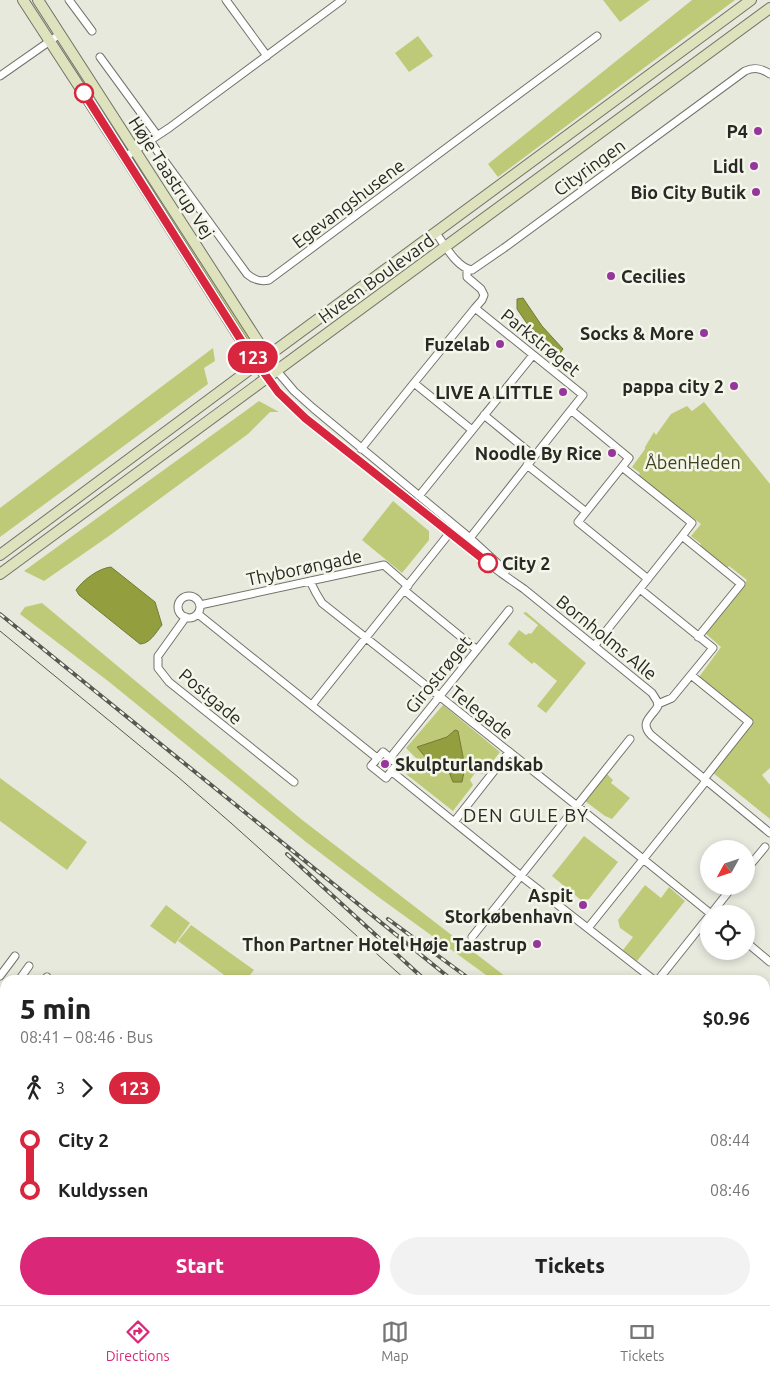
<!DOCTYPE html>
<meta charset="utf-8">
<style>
:root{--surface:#fff;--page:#f2f2f2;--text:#222;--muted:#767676;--line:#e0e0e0;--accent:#db2777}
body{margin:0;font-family:Ubuntu,sans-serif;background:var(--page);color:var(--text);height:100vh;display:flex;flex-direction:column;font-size:19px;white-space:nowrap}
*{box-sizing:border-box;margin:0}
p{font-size:16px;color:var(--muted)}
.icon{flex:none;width:28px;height:28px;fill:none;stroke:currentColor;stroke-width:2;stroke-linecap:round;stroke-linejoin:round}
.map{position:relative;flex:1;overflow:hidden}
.details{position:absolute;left:0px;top:975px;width:770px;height:330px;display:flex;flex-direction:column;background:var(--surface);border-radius:15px 15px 0 0;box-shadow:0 2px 8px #0003}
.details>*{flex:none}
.badge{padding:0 10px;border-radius:16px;font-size:18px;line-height:32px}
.needle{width:32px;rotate:230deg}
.fabs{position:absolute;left:700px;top:840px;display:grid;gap:10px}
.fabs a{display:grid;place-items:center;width:55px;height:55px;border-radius:50%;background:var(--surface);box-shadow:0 2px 8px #0003;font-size:25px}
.map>.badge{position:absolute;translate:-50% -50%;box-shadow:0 0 0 2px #fff}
.legs{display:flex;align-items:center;gap:8px;height:55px;padding:0 20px;font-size:16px}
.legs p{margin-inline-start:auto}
.summary{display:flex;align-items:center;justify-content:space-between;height:85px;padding:0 20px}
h1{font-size:28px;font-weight:800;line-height:38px}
.action{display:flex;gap:10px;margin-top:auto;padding:10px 20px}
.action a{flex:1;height:58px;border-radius:30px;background:var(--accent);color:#fff;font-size:20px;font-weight:800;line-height:58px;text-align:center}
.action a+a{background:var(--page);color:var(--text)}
ul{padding:0 20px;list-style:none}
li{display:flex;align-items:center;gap:18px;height:50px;font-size:19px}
li i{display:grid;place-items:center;width:8px;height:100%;margin:0 6px;background:currentColor}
li i::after{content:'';width:12px;height:12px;margin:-6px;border:4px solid;border-radius:50%;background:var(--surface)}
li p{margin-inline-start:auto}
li:first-child i{background:linear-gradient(#0000 50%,currentColor 0)}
li:last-child i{background:linear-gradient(currentColor 50%,#0000 0)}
.tab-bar{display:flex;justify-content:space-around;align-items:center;height:70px;border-top:1px solid var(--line);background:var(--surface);font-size:14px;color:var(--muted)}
.tab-bar a{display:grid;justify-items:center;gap:2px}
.tab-bar .on{color:var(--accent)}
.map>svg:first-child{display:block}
.green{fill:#bfca78}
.water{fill:#939e3e;stroke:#737b36}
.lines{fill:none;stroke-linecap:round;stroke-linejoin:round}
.street-casing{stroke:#72746a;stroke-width:9}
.secondary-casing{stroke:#72746a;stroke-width:12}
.street{stroke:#fff;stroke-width:7}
.secondary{stroke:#dfe3bd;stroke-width:10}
.tram{stroke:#565851;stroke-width:1}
.rail-casing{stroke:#565851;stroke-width:4}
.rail{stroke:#f4f6ea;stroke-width:2;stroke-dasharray:5.5;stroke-linecap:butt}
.line-1-casing{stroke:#fff;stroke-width:11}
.line-1{stroke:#d7263d;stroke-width:8}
.stop-1-dot{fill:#fff;stroke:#d7263d;stroke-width:2.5}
.poi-dot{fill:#96359c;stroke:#f4f6ea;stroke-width:2}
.labels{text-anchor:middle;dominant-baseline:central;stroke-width:5;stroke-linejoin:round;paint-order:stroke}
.poi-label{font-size:18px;font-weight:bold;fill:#282924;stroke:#f4f6ea;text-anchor:end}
.street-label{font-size:18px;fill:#282924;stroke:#f4f6ea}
.park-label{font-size:18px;fill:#3e431b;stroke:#f4f6ea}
.stop-label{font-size:18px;font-weight:bold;fill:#282924;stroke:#f4f6ea;text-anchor:start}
.neighbourhood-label{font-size:19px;letter-spacing:1px;fill:#282924;stroke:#f4f6ea}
</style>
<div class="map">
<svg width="770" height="1305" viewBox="0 0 770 1305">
<rect width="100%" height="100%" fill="#e7e9dd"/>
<path class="green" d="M603 0H650L620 22Z
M692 0H735L498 177 488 164Z
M418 36 433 56 409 72 395 53Z
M139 164 252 340 249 343 136 167Z
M213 348 215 361 204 368 208 384 0 537V508Z
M259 401 279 412H270L248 434 109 536 44 581 24 571Z
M704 402 770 484V768L762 775 770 785V819L707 768 748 718 699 677 721 647 705 633 747 580 729 566 726 569 699 547 701 544 691 536 701 524 684 511 682 512 638 476 640 473 632 467 645 449V447L654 432 656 435 671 414 687 406 692 411Z
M393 501 429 531V540L402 573 362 540Z
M42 603 301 819 510 980H493L377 896 306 842 108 681 20 614 25 607Z
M526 612 586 663 546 713 537 706 557 681 534 662 532 664 508 644 519 630 526 635 529 633 531 634 538 625 523 613Z
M443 705 500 752 483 774 475 773 470 780 473 785 453 811 406 774 418 760 406 748Z
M607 774 613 780 611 783 630 798 612 819 605 816 585 801Z
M0 778 87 842 67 870 0 821Z
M584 836 618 862 589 899 581 900 552 876Z
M645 885 661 898 669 887 685 901 637 961 623 950 633 937 620 928 618 920Z
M166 905 190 923 175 944 150 926Z
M191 925 254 970 246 980H231L178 941Z
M145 1300H260L265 1305H150Z"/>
<path class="water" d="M523 298 542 326 563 349 560 353 528 325 517 309V299Z
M111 567 155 602 162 625C156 632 150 644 140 644L79 595 76 590C83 580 99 568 111 567Z
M455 730 458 731 465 767 462 782H453L447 767H439L427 772 422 769 427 759 417 747 447 737Z"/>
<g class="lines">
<g class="street-casing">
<path id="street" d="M69 0 92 31
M226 0 267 56
M100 57 157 135
M0 76 60 34
M150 141 247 274C254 280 260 282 269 280L597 36
M125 157 169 128 342 0
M436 233C444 244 457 268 472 270L504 248 745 71C754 67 761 68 770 74
M467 269V277L481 289 484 295 482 300 475 308 583 395 571 410 629 458 622 467 692 523 682 536 741 584 698 637
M277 371 294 391 313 408 470 538 506 571
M267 378 285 399 305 418 434 521 501 573 524 589 652 693 657 701 658 706C652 717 639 722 651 735L770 833
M414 383 475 308
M484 415 534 456
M361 449 414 383 472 430
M527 465 586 512
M622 467 578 522 648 579
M419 496 533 355
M470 538 571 410
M310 581 316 593 322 603C452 706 582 809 711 914
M640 589 713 648 672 698 658 704
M404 590 477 650
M178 607a11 11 0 1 1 22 0a11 11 0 1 1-22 0Z
M200 605 384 565 408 586
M198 614 377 758
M186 617 158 656V668L169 682 294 782
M595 645 682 536
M691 675 749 722 704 779
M312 705 452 530
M383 752 397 764 386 778 371 766Z
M390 758 509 610
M391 771 521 876 654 980
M454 822 509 752
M746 870 765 847
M711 914 733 886
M588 928 706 781
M472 937 630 739
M746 942 770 962
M0 976 15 956
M19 980 29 966
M44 980 47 977
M658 980 709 916
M765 998 770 993
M0 1006 5 999
M0 1041 5 1035
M0 1051 5 1055
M0 1066 5 1068
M765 1070 770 1074
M334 1300 340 1305
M463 1300 469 1305
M605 1300 611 1305
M397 1305 401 1300
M521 1305 525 1300
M638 1305 642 1300"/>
</g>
<g class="secondary-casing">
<path id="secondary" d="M23 0 125 157 246 348 267 378
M38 0 277 371
M0 555 249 370 751 0
M0 574 770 8"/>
</g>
<use href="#street" class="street"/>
<use href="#secondary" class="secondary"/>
<path class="tram" d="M0 631 178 777 231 823 406 980
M765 1279 770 1283
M765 1300 770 1304"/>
<g class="rail-casing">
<path id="rail" d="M0 614 452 980
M287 854 425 980
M388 919 471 980
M765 1212 770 1216
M765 1232 770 1236
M765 1261 770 1265"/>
</g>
<use href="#rail" class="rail"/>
</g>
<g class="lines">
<g class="line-1-casing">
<path id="line-1" d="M84 93 246 348 278 392 305 418 488 563"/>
</g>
<use href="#line-1" class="line-1"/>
</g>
<g class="stop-1-dot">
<circle cx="84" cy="93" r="9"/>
<circle cx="488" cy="563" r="9"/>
</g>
<g class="poi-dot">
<circle cx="758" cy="131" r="5"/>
<circle cx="754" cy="166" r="5"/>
<circle cx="756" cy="192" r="5"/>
<circle cx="611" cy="276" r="5"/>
<circle cx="704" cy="333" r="5"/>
<circle cx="500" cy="344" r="5"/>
<circle cx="734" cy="386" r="5"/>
<circle cx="563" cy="392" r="5"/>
<circle cx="612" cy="453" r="5"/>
<circle cx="385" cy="764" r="5"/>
<circle cx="583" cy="905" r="5"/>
<circle cx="537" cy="944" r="5"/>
</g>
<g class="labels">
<g class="poi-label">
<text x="748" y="131">P4</text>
<text x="744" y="166">Lidl</text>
<text x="746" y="192">Bio City Butik</text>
<text x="621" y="276" text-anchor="start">Cecilies</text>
<text x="694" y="333">Socks &amp; More</text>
<text x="490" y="344">Fuzelab</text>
<text x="724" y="386">pappa city 2</text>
<text x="553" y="392">LIVE A LITTLE</text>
<text x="602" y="453">Noodle By Rice</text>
<text x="395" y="764" text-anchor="start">Skulpturlandskab</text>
<text x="573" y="895">Aspit<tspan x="573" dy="21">Storkøbenhavn</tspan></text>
<text x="527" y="944">Thon Partner Hotel Høje Taastrup</text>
</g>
<g class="street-label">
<text transform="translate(589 167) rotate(-36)">Cityringen</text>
<text transform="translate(172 177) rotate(57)">Høje Taastrup Vej</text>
<text transform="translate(348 203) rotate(-37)">Egevangshusene</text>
<text transform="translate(376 278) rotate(-36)">Hveen Boulevard</text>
<text transform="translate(541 342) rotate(39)">Parkstrøget</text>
<text transform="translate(304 567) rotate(-12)">Thyborøngade</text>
<text transform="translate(607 637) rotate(39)">Bornholms Alle</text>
<text transform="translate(438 674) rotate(-51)">Girostrøget</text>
<text transform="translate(211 696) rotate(40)">Postgade</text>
<text transform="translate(482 712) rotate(38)">Telegade</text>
</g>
<g class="park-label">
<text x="693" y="462">ÅbenHeden</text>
</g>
<g class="stop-label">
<text x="502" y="563">City 2</text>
</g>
<g class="neighbourhood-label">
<text x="526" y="815">DEN GULE BY</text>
</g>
</g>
</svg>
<div class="fabs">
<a><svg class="needle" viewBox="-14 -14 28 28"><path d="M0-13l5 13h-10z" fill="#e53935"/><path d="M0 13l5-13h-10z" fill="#767676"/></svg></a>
<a><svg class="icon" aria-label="locate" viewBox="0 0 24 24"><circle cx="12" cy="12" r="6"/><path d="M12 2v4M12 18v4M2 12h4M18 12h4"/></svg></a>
</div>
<b class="badge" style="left:253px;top:357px;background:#d7263d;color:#fff">123</b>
<section class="details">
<div class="summary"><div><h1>5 min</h1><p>08:41 – 08:46 · Bus</p></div><b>$0.96</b></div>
<div class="legs"><svg class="icon" aria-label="walk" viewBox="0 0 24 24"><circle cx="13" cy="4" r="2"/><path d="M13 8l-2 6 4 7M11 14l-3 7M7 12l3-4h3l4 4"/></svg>3<svg class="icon" aria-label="forward" viewBox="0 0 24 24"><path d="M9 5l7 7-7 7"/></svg><b class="badge" style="background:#d7263d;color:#fff">123</b></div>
<ul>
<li><i style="color:#d7263d"></i><b>City 2</b><p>08:44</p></li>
<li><i style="color:#d7263d"></i><b>Kuldyssen</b><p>08:46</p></li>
</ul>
<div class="action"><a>Start</a><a>Tickets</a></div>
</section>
</div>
<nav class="tab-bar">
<a class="on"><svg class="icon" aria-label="directions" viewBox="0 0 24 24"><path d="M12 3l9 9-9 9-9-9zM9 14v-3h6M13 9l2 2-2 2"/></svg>Directions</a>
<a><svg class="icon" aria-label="map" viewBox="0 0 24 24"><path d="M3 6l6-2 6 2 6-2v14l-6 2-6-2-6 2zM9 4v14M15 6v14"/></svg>Map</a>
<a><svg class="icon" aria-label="tickets" viewBox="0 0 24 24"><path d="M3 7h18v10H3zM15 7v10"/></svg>Tickets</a>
</nav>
